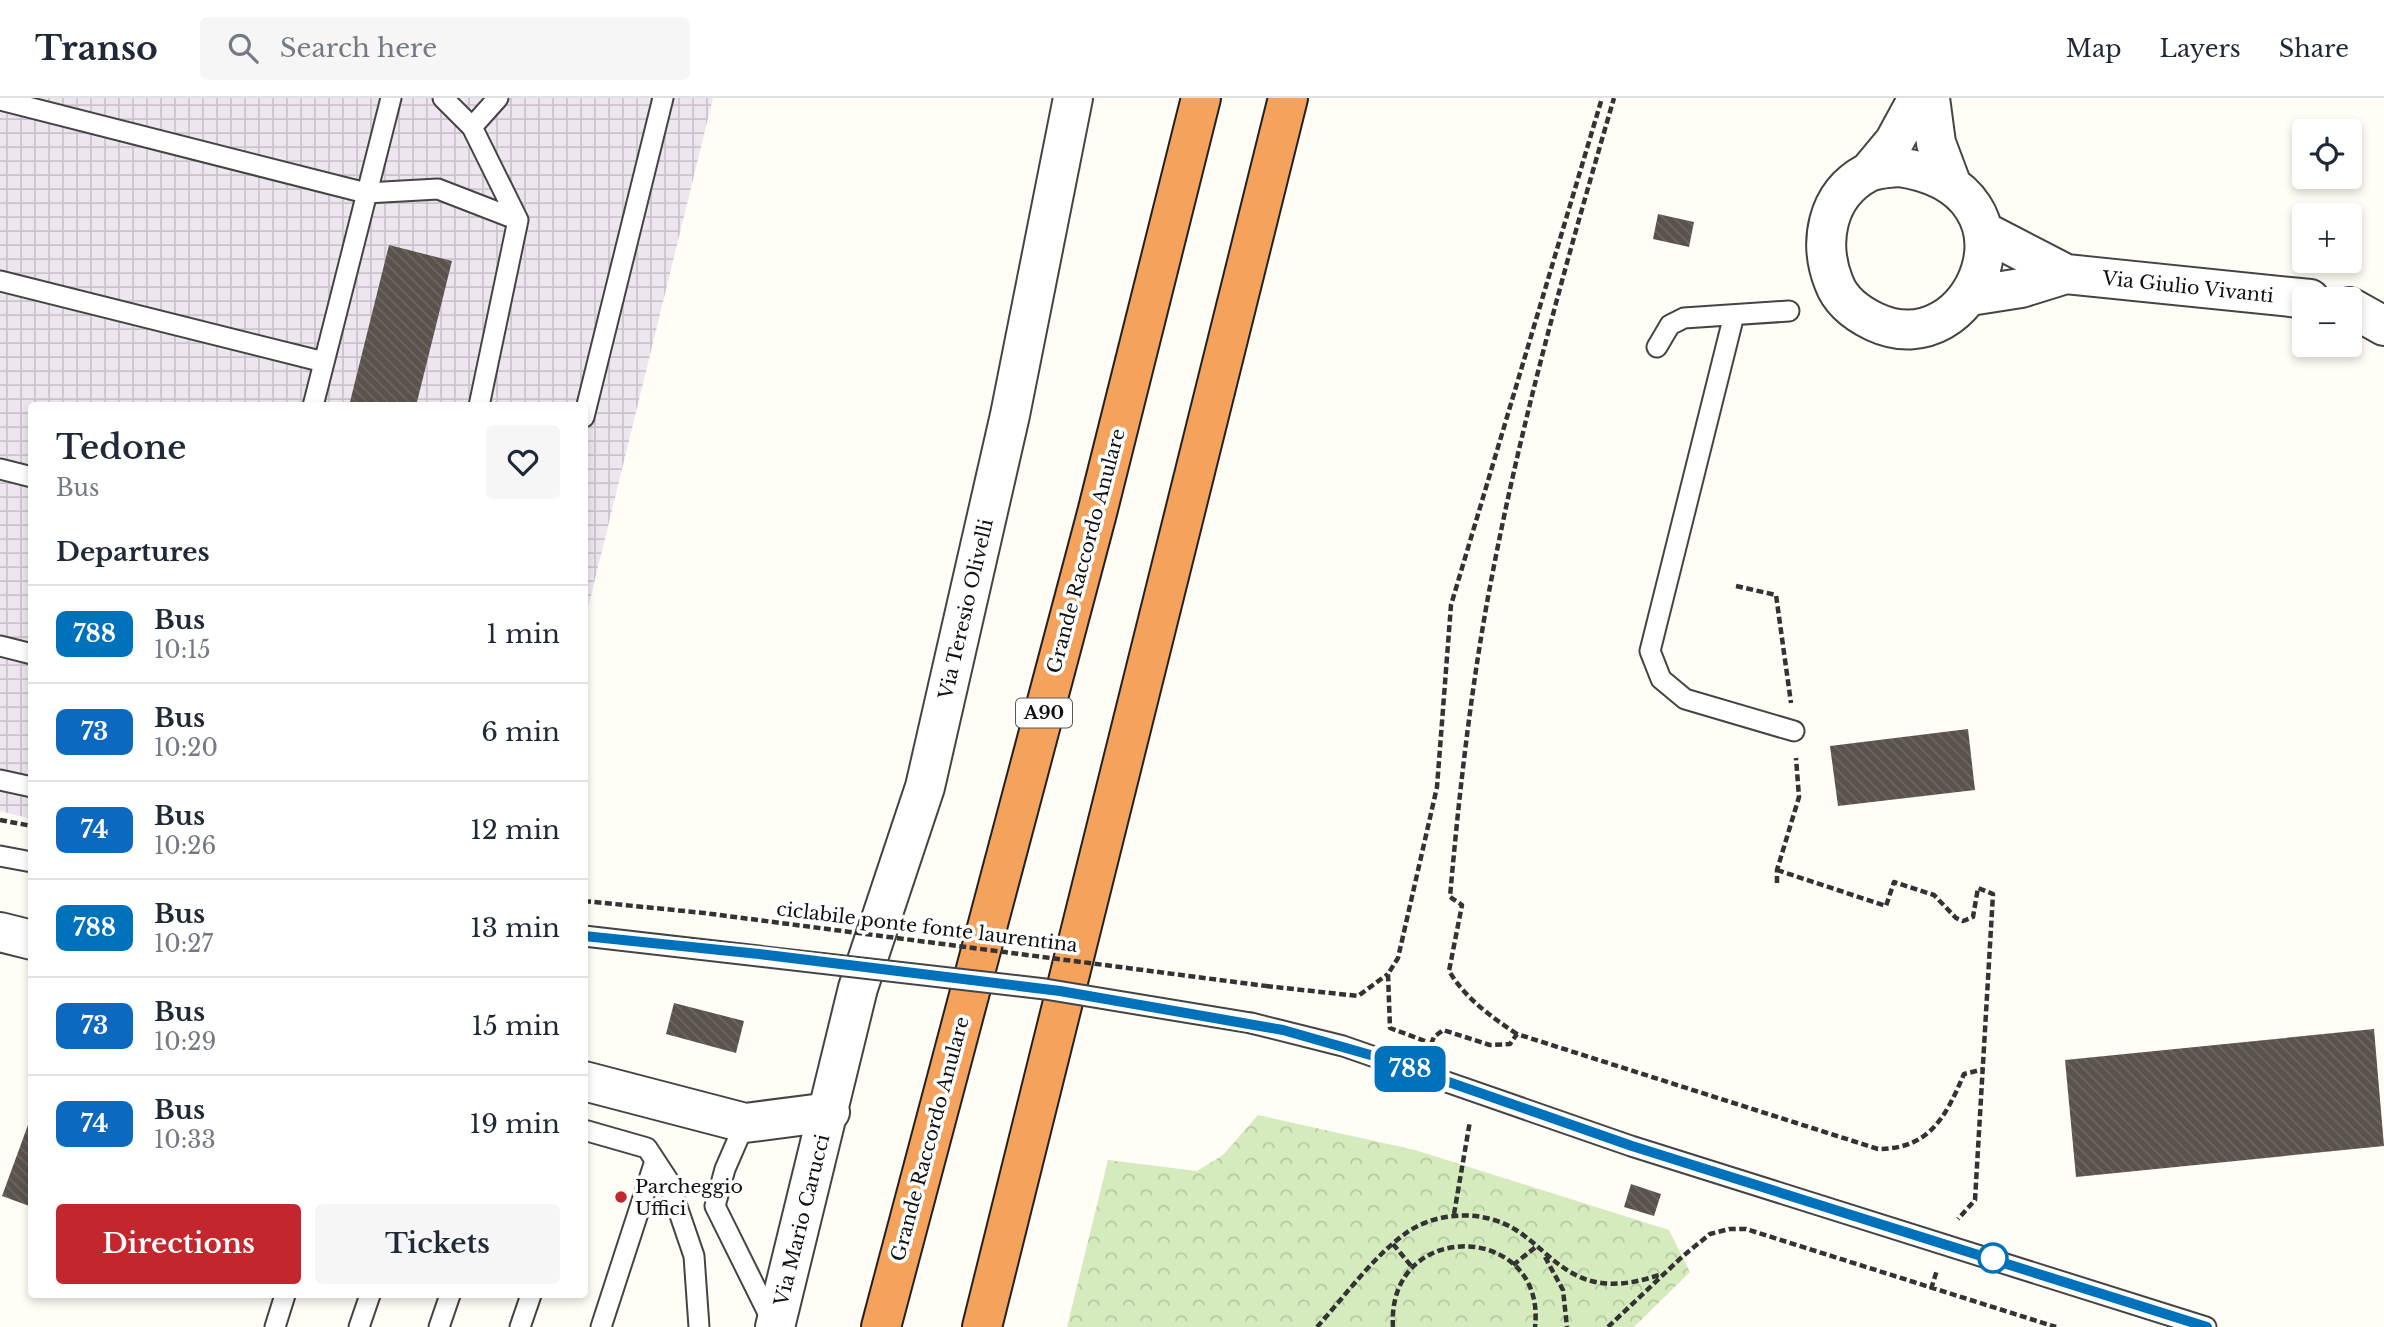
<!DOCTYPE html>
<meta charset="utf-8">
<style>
:root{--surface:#fff;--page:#f6f6f7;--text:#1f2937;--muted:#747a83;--line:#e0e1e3;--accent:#c4262e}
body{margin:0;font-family:"Libre Baskerville",serif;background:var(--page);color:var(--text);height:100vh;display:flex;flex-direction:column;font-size:26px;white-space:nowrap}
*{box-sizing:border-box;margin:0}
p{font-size:23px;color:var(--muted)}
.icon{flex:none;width:38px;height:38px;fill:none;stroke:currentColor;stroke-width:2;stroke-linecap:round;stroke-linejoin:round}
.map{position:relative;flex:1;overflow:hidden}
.side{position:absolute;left:28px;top:304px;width:560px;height:896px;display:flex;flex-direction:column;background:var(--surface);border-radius:7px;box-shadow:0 4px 10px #0003}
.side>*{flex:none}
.badge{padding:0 14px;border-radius:10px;font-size:24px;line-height:46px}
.controls{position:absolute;left:2292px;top:21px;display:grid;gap:14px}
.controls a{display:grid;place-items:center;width:70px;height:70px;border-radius:7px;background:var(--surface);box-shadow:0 4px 10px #0003;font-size:35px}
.map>.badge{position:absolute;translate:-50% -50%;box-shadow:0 0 0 4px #fff}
h2{padding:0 28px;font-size:26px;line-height:63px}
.round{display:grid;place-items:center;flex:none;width:74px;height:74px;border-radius:7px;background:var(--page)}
.headline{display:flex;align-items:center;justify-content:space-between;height:119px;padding:0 28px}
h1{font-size:33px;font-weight:600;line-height:52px}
.action{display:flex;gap:14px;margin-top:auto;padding:14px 28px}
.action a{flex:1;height:80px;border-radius:7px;background:var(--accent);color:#fff;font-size:28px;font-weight:600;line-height:80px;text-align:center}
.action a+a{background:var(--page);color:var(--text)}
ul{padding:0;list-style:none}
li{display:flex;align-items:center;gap:21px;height:98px;padding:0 28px;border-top:2px solid var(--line)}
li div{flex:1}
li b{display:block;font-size:26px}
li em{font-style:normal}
li .badge{min-width:77px;font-weight:700;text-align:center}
header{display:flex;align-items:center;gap:42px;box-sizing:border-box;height:98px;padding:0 35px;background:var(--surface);border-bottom:2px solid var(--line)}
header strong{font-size:33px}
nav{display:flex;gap:38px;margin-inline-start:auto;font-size:24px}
.search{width:490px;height:63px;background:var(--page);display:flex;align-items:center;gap:18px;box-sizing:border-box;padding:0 24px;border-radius:7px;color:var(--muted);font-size:26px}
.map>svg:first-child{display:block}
.industrial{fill:url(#industrial-grid)}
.park{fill:url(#park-crowns)}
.building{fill:url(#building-back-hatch)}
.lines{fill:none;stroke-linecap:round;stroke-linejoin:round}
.lane-casing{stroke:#444;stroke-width:23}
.street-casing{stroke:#444;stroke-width:42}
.highway-casing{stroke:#222;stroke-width:42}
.path{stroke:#333;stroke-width:4.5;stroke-dasharray:7 3.5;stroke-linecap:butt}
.lane{stroke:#fff;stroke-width:19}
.street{stroke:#fff;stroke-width:38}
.highway{stroke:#f5a25d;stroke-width:38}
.lane-bridge-casing{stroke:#444;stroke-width:23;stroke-linecap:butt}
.path-bridge{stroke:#333;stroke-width:4.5;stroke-dasharray:7 3.5;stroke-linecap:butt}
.lane-bridge{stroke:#fff;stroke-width:19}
.line-casing{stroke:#fff;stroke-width:16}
.line{stroke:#0072bc;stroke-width:10}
.poi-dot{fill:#c4262e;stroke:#fff;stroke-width:2.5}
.stop-dot{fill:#fff;stroke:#0072bc;stroke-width:3.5}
.labels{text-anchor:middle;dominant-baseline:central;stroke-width:7;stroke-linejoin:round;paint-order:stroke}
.shield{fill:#fff;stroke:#585858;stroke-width:2}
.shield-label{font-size:18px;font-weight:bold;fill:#111}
.street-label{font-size:19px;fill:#111;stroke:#fff}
.poi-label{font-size:19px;fill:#111;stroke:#fff;text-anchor:start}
</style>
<header>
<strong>Transo</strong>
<div class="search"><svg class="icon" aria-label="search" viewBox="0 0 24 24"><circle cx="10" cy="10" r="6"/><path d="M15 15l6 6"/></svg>Search here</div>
<nav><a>Map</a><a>Layers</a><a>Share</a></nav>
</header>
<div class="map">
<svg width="2384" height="1229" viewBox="0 0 2384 1229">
<defs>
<pattern id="industrial-grid" width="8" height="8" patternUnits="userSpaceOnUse" patternTransform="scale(1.75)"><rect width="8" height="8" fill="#eee6ef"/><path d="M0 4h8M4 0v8" fill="none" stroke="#cbc4cc"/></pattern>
<pattern id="park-crowns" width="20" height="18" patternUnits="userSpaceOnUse" patternTransform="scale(1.75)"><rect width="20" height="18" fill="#d5ebbd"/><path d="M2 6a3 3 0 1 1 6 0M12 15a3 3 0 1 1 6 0" fill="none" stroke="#b6c8a1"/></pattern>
<pattern id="building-back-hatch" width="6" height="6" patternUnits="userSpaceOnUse" patternTransform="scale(1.75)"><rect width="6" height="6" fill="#5a524d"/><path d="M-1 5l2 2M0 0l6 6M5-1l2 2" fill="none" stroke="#6d6662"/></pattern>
</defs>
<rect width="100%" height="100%" fill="#fffdf5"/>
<path class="industrial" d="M0 0H713L585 522 584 308H32L31 721 0 713Z"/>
<path class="park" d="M1258 1017 1415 1052 1669 1132 1690 1174 1634 1229H1067L1108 1062 1197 1073 1223 1057Z"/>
<path class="building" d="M1658 116 1694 124 1689 149 1653 141Z
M389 147 452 163 416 308H349Z
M1968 631 1975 692 1838 708 1830 648Z
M674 905 744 923 736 955 666 936Z
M2374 931 2384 1048 2076 1079 2065 962Z
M32 1016V1109L2 1098Z
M1631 1086 1661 1096 1654 1118 1624 1109Z"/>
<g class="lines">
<g class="lane-casing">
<path id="lane" d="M443 0 472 29 518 122 479 308
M0 2 366 95 438 91 518 122
M472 29 498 0
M0 183 324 264
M1734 217 1650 553 1661 581 1685 601 1794 633
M1657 249 1670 227 1684 220 1789 213
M313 308 391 0
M584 319 663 0
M0 371 32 379
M0 548 32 556
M0 682 32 689
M0 758 32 764
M1251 925 1343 948 1631 1048 2206 1229
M745 1025 725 1071 715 1108 773 1225
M584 1032 647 1050 668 1082 694 1158 699 1229
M275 1229 285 1197
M359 1229 370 1197
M439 1229 450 1197
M520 1229 531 1197
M601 1229 655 1063"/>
</g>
<g class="street-casing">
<path id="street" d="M1930 0 1936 45 1951 85
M1899 69C2050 91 1974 270 1875 224 1858 216 1841 204 1834 185 1818 145 1826 97 1867 75 1876 70 1889 70 1899 69Z
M1869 74 1894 44 1918 0
M1985 134 2066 176 2310 201
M1970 198 2021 190 2066 176
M2350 209 2384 228
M0 834 32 842
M584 983 745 1025 830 1014
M775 1229 858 890 925 689 1010 317 1073 0"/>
</g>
<g class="highway-casing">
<path id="highway" d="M881 1229 1097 415 1201 0
M982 1229 1288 0"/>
</g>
<path class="path" d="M1736 488 1776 497 1791 605
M0 722 32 728
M1777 772 1886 808 1894 784 1934 797 1956 820 1963 823 1973 819 1978 790 1993 796 1975 1102 1958 1121
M1777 785V772L1799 699 1796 660
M1266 888 1358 898 1388 876
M1517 936C1490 918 1466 901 1449 873L1462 807 1450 799C1459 695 1472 581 1492 478 1523 316 1568 158 1614 0
M1425 943 1390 930 1388 876 1398 860 1437 689 1451 507 1602 0
M1431 946 1434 939 1443 932 1490 947 1510 946 1517 936 1878 1051C1930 1051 1946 1018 1964 976L1984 971
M1454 1116 1470 1023
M1393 1146 1412 1169
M1545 1159 1563 1192 1567 1229
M1513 1167 1537 1148
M1931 1191 1937 1172
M1317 1229C1346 1197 1374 1157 1409 1133 1440 1113 1485 1112 1516 1132 1538 1146 1555 1168 1580 1179 1607 1191 1636 1185 1662 1176
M1393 1229C1386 1119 1547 1124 1535 1229
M1608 1229 1683 1158 1710 1136 1729 1131H1746L2056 1229"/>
<use href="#lane" class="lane"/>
<use href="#street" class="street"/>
<use href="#highway" class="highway"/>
<g class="lane-bridge-casing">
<path id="lane-bridge" d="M584 838 1045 891 1251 925"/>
</g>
<path class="path-bridge" d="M584 803 704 815 1266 888"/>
<use href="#lane-bridge" class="lane-bridge"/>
</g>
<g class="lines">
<g class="line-casing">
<path id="line" d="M584 838 759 856 1060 893 1283 932 1374 958 1632 1048 2207 1229"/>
</g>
<use href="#line" class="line"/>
</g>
<circle class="poi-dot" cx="621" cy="1099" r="7"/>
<circle class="stop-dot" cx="1993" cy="1160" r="14"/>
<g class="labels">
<rect class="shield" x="1016" y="600.5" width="56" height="29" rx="5"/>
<g class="shield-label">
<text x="1044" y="615">A90</text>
</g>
<g class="street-label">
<text transform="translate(2188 189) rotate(6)">Via Giulio Vivanti</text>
<text transform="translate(1086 453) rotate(-75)">Grande Raccordo Anulare</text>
<text transform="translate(966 511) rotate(-77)">Via Teresio Olivelli</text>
<text transform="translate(927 829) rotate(7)">ciclabile ponte fonte laurentina</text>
<text transform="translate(930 1041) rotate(-75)">Grande Raccordo Anulare</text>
<text transform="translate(802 1122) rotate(-76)">Via Mario Carucci</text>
</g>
<g class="poi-label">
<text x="635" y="1088">Parcheggio<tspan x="635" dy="22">Uffici</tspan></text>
</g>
</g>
</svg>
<div class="controls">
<a><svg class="icon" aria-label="locate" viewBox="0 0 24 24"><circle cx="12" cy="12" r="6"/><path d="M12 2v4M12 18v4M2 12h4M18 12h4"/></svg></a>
<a>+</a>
<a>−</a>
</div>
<b class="badge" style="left:1410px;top:971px;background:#0072bc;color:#fff">788</b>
<section class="side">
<div class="headline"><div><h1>Tedone</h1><p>Bus</p></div><a class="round"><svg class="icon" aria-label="heart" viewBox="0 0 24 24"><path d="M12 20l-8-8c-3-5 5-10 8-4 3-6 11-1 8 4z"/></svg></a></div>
<h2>Departures</h2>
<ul>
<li><span class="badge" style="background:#0072bc;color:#fff">788</span><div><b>Bus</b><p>10:15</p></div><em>1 min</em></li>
<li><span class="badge" style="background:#0c69bf;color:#fff">73</span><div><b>Bus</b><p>10:20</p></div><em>6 min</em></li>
<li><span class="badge" style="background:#0c69bf;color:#fff">74</span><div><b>Bus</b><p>10:26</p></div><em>12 min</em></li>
<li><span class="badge" style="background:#0072bc;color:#fff">788</span><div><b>Bus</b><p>10:27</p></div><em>13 min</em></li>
<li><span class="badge" style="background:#0c69bf;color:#fff">73</span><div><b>Bus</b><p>10:29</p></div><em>15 min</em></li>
<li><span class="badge" style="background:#0c69bf;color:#fff">74</span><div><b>Bus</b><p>10:33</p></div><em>19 min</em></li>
</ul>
<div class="action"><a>Directions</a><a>Tickets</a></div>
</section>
</div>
